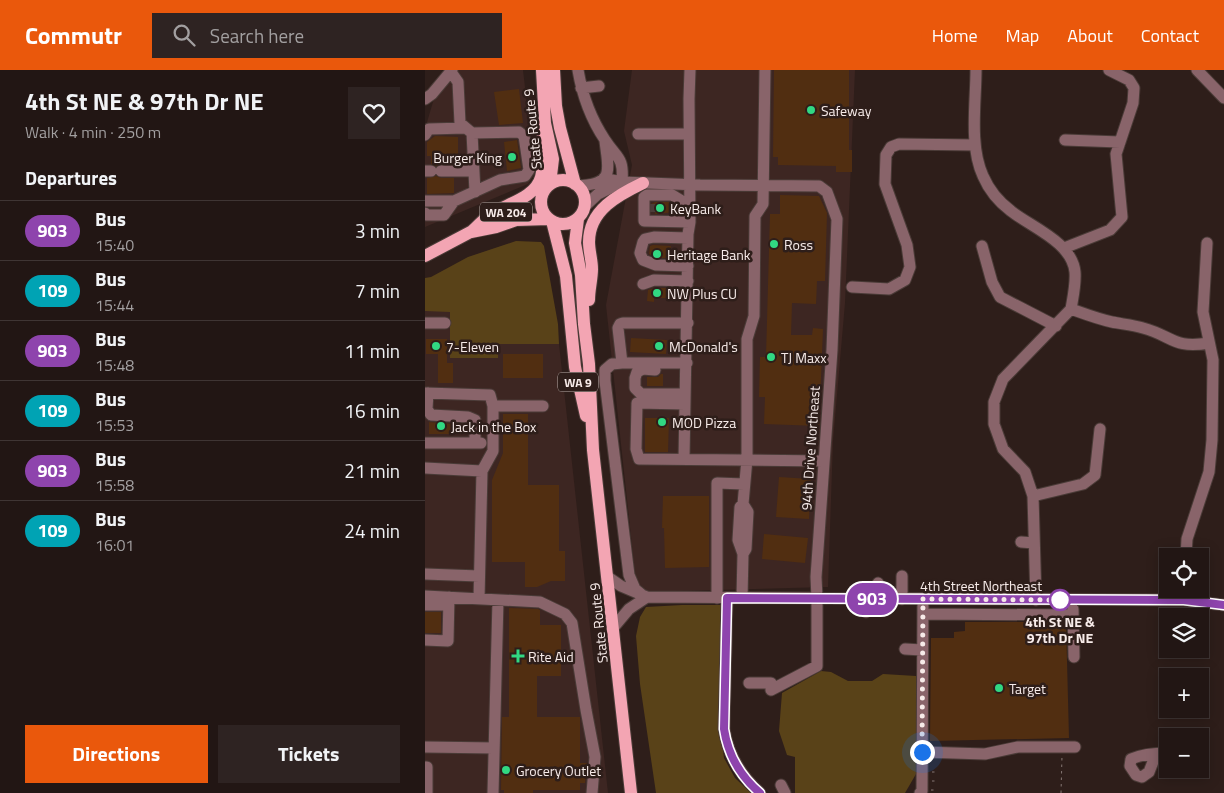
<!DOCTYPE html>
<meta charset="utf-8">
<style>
:root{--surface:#221614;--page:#2e2322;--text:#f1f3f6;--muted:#a29fa0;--line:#3f3534;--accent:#ea580c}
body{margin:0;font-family:"Titillium Web",sans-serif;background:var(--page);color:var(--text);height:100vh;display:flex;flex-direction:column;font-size:19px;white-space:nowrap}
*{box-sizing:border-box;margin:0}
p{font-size:16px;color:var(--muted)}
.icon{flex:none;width:28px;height:28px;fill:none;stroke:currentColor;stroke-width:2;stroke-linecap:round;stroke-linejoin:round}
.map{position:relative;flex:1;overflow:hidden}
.side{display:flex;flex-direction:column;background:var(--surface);width:425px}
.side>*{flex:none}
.badge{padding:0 10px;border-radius:16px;font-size:18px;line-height:32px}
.tools{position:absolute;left:734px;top:478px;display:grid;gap:10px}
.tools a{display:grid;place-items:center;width:50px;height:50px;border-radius:0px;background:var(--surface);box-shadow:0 2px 12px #0003,0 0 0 1px var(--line);font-size:25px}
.you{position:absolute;width:25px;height:25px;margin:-12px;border:4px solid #fff;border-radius:50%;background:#1a73e8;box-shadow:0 0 0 8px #1a73e833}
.map>.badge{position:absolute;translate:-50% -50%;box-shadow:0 0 0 2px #fff}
h2{padding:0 25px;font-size:19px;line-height:45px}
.round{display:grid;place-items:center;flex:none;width:52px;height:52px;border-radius:0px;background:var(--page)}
.headline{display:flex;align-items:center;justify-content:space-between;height:85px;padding:0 25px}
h1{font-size:24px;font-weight:700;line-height:38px}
.button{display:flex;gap:10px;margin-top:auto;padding:10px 25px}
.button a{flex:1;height:58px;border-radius:0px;background:var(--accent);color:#fff;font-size:20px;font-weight:700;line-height:58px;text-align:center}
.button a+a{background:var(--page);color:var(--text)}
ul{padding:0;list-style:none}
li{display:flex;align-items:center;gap:15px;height:60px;padding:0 25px;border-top:1px solid var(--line)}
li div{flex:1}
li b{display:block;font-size:19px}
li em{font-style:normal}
li .badge{min-width:55px;font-weight:700;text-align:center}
header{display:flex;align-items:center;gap:30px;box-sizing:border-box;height:70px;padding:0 25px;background:var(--accent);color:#fff}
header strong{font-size:24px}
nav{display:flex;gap:28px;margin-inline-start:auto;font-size:18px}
.search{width:350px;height:45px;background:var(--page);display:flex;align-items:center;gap:12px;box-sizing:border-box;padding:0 18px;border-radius:0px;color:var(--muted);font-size:19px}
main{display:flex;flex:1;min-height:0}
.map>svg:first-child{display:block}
.built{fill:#3d2622}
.forest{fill:#594218}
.building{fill:#512e11}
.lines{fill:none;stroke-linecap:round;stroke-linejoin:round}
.minor-tunnel{stroke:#4c3d39;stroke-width:11;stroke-dasharray:11 5.5;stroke-linecap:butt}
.minor-casing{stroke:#4a3b37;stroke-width:13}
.major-casing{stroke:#4a3b37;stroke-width:14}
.path{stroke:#857774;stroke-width:1;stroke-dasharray:2.5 4;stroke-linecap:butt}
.minor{stroke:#89646a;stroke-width:11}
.major{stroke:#f3a5b3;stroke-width:12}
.line-casing{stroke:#fff;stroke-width:11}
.line{stroke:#8e44ad;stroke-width:8}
.walk{stroke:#f7ebe9;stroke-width:5;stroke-dasharray:0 9}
.poi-dot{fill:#31d882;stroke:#2e1e1a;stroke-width:2}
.stop-dot{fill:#fff;stroke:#8e44ad;stroke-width:2.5}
.labels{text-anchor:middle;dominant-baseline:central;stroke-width:5;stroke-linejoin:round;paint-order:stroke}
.shield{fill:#2e1e1a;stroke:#bbaeab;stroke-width:1}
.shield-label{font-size:12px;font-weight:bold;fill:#f7ebe9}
.poi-label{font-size:14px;fill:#f7ebe9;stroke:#2e1e1a;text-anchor:start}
.street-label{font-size:14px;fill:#f7ebe9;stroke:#2e1e1a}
.stop-label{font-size:14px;font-weight:bold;fill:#f7ebe9;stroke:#2e1e1a}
</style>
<header>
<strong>Commutr</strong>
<div class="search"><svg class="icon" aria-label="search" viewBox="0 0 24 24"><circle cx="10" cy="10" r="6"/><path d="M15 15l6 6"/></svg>Search here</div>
<nav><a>Home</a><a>Map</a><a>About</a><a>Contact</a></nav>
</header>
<main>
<section class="side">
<div class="headline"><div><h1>4th St NE &amp; 97th Dr NE</h1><p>Walk · 4 min · 250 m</p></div><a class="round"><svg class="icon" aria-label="heart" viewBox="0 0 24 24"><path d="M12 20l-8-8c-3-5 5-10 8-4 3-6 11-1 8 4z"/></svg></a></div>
<h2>Departures</h2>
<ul>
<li><span class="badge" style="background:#8e44ad;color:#fff">903</span><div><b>Bus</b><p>15:40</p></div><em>3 min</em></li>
<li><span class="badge" style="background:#00a3b4;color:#fff">109</span><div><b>Bus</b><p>15:44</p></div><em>7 min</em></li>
<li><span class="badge" style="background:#8e44ad;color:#fff">903</span><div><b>Bus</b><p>15:48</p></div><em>11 min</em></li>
<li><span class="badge" style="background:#00a3b4;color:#fff">109</span><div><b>Bus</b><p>15:53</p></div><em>16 min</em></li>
<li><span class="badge" style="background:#8e44ad;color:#fff">903</span><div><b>Bus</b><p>15:58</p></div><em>21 min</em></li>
<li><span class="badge" style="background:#00a3b4;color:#fff">109</span><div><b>Bus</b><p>16:01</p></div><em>24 min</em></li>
</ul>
<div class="button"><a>Directions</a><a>Tickets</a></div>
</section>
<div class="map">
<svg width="799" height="723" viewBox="0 0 799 723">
<rect width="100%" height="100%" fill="#2e1e1a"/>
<path class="built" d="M27 0H98L110 104 103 114 0 157V59L13 15Z
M207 0H430L420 233 408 371 403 517 212 522 181 235 207 95 199 61Z
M0 241H25V288H73V274H134L183 723H0Z"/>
<path class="forest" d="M91 171 116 172 119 176 133 254 134 274H73V288H25V242L0 241V208L6 207 43 187Z
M257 535H296L294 648 299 688 310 708 326 723H231L215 614 211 566 215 547 221 537Z
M396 601 406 602 423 611H447L458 604 491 606V704L480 723H370V687L362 685 354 661 357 623Z"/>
<path class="building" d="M349 0H424V80H427V102H411V96L353 95V87H348Z
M94 19 98 53 74 55 69 22Z
M10 66 33 67V87L17 86 16 94 11 96 6 94V86H2V72Z
M92 70 96 98 82 101 79 72Z
M11 106 16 108H29V123L2 124V108Z
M355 125 394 126 402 143 400 211H392L391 234 367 233 366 265H387L388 258 398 259 394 356 339 354 340 327H334L335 287H341L345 144H355Z
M230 132H245L249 135 250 142 230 144V142H226V134Z
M228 175 246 176 245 188H232L224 184 225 176Z
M230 218H244V228H229V232L222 231 223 220Z
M206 268 242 270 241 284 205 282Z
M1 269H22V293H28V313H13V284H1Z
M78 284H118V308H78Z
M236 304H238V316H222V307H233Z
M78 344H103V415H134V481H140V511H126L112 517H100V492H67V410L78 383Z
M220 348H244L243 382H220Z
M4 352 28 354V364H4Z
M354 407 386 409 384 449 351 447Z
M238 426H284V497L240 498 239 458H237Z
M339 464 383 468 380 493 337 489Z
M84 538 113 539 115 540V555H136V606H112V647H155V693H162L160 713H155V720H108V723H79V720H76L77 647H84Z
M0 542H16V563H0Z
M540 552H641L644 668 505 671 506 568H529V562L540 561Z"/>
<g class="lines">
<path class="minor-tunnel" d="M226 142V134"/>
<g class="minor-casing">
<path id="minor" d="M153 0C157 24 166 49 180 70 192 89 199 86 197 112
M551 0C551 32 544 76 558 106 564 120 574 132 586 141 606 157 647 172 650 202 651 214 648 227 646 239
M772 0 799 28
M26 2 33 12 35 53 47 63 50 122
M156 18 174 16
M0 29 7 24 27 0
M213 64H264
M0 65 4 59 40 58
M640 70 695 72
M0 101H6
M16 101H48
M179 108 197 112 275 115 394 116 402 122 412 149 407 280 391 507 392 528V596L346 620
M153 116C191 114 183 99 180 71
M0 131H29L75 110 100 106 104 100 99 66 94 62 47 63
M160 136 173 124 197 112
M0 143 2 145H19L29 131
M265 152 219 151V127L222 125H247L265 136
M557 176 567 212 575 227 631 256
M639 178 685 160 697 147 691 84 708 33 709 18 704 10 684 0
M263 196 231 195 218 190 215 183 218 172 220 169 229 167 263 168
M218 214 229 210 263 211
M427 217 464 219 480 210 485 197 482 175 460 114 461 85 466 77 474 74 550 75
M646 239C660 244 673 249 687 252 697 254 708 255 718 258 748 266 748 279 784 273
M0 253H20
M197 293 193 258 195 254 198 253H263
M230 300 218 299 212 302 210 308V318L216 324H260
M0 323 65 325 68 336V381L57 401 54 529
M3 323 2 339 6 345 43 347 50 350V373
M260 334 212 333 211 379 214 389 399 391
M68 336H118
M0 373H56
M259 389 263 164 265 152 264 29 265 0
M0 398 57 401
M608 426 658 414 670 405 675 359
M596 472 609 473
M318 484 313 470 315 437 318 434 322 389V269L329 246 330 146 338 134 340 0
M761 486 762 469 784 402 787 370 788 290 778 242 782 173
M0 504 54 506
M183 507 196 516 222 527 759 530 799 535
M216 524 210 519 204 505 180 311V300L187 294 197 293H262
M0 526 115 532 140 544 147 553 161 640 170 687 167 723
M317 527 318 484 321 479 323 442 318 434
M292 528V413L319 414
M302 528 299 659C303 685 316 706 335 723
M452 529 453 513
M477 529V506
M611 530 608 426 600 402 578 379 569 354V332L578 309 646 239
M0 535H23
M648 539 649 587
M441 542V529
M498 544 648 545
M188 558 204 539 222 527
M0 570 23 571 24 527
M480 579 497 580
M324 613H346
M0 677 69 678
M497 682 560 684 593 677H650
M731 684 724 702 717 707 711 705 705 696 706 689C718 684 729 683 742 683
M0 697H2V723
M356 715 360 723
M68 723 73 530
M495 723 497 721 498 529"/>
</g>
<g class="major-casing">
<path id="major" d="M117 0 120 53 128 89 125 114
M129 0 131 36 135 58 150 114
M116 132a22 22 0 1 1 44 0a22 22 0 1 1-44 0Z
M153 149 150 173 156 205 159 254 164 294 168 380 206 723
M127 151 141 206 150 297 161 346
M46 162C52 157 57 151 63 146 79 134 110 129 116 107 121 89 114 71 120 53
M46 162 71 157 91 150 124 149
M0 186 53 158
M164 230C164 219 167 209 167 199 167 190 164 181 164 172 164 140 193 125 218 113"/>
</g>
<path class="path" d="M507 702H511
M507 711H511
M506 720H511
M636 723 637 686"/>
<use href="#minor" class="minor"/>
<use href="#major" class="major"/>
</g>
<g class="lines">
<g class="line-casing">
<path id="line" d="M335 723C315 706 303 685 299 659L302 528 759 530 799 535"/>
</g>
<use href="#line" class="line"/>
<path class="walk" d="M497 682 498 529 635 530"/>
</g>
<g class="poi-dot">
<circle cx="386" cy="40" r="5"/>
<circle cx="87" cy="87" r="5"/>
<circle cx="235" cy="138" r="5"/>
<circle cx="349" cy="174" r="5"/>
<circle cx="232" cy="184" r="5"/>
<circle cx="232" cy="223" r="5"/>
<circle cx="11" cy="276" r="5"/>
<circle cx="234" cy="276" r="5"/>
<circle cx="346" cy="287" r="5"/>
<circle cx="237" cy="352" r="5"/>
<circle cx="16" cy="356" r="5"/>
<path d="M90.5 578.5h5v5h5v5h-5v5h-5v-5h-5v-5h5z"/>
<circle cx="574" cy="618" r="5"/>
<circle cx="81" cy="700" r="5"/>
</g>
<circle class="stop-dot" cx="635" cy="530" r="10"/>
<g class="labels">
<g class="shield">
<rect x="55" y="132.5" width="52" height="19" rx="4"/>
<rect x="133" y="302.5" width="40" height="19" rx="4"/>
</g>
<g class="shield-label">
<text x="81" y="142">WA 204</text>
<text x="153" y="312">WA 9</text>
</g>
<g class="poi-label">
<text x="396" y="40">Safeway</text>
<text x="77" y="87" text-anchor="end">Burger King</text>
<text x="245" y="138">KeyBank</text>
<text x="359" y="174">Ross</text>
<text x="242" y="184">Heritage Bank</text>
<text x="242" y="223">NW Plus CU</text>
<text x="21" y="276">7-Eleven</text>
<text x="244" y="276">McDonald's</text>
<text x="356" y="287">TJ Maxx</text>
<text x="247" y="352">MOD Pizza</text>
<text x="26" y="356">Jack in the Box</text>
<text x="103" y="586">Rite Aid</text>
<text x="584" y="618">Target</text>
<text x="91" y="700">Grocery Outlet</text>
</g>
<g class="street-label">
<text transform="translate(107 59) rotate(-96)">State Route 9</text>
<text transform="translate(385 378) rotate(-86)">94th Drive Northeast</text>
<text x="556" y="515">4th Street Northeast</text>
<text transform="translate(173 553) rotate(-96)">State Route 9</text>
</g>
<g class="stop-label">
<text x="635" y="551">4th St NE &amp;<tspan x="635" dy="16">97th Dr NE</tspan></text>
</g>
</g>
</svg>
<div class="tools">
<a><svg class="icon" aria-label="locate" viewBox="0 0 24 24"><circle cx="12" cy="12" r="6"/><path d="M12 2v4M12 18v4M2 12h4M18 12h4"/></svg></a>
<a><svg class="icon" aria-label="layers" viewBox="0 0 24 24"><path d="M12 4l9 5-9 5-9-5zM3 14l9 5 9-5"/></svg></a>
<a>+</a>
<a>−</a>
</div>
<div class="you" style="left:497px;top:682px"></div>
<b class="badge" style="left:447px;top:529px;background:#8e44ad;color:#fff">903</b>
</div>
</main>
